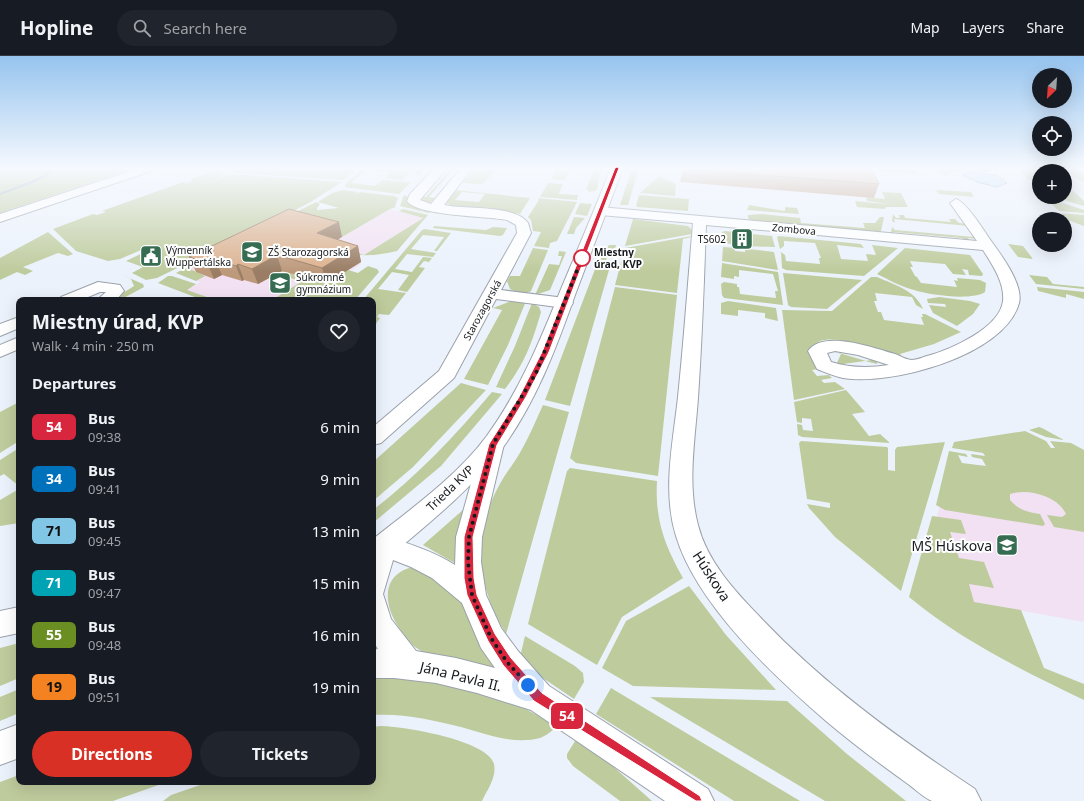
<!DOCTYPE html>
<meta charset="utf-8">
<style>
:root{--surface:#171b24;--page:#20242c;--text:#f1f3f6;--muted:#9ea1a6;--line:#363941;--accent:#d93025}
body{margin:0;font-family:"Noto Sans",sans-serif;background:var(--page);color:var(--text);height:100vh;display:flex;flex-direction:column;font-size:15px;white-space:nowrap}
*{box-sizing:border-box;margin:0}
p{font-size:13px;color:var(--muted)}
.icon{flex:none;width:22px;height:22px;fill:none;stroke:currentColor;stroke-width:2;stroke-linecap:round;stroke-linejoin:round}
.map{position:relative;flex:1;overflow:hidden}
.details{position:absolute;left:16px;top:241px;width:360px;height:488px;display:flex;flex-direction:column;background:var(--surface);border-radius:8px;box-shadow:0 4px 16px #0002}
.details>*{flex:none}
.badge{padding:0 8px;border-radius:6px;font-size:14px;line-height:26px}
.needle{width:26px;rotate:205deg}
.tools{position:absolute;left:1032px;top:12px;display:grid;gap:8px}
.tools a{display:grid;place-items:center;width:40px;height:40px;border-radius:50%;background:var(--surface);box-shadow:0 4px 16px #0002;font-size:20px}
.you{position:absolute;width:20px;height:20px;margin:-10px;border:3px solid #fff;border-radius:50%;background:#1a73e8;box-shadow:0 0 0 6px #1a73e833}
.map>.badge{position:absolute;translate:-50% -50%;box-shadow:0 0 0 2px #fff}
h2{padding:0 16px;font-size:15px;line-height:36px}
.round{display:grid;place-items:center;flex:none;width:42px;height:42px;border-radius:21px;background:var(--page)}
.overview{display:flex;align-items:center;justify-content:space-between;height:68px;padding:0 16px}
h1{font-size:19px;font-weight:700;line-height:30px}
.button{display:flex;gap:8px;margin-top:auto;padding:8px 16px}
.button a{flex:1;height:46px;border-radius:24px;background:var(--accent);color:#fff;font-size:16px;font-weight:700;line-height:46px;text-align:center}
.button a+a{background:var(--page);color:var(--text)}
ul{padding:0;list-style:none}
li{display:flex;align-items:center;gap:12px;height:52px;padding:0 16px}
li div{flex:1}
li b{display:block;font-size:15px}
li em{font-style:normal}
li .badge{min-width:44px;font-weight:700;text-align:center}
header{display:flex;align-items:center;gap:24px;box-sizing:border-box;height:56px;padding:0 20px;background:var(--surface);border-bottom:1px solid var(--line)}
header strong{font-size:19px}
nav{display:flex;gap:22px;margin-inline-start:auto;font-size:14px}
.search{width:280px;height:36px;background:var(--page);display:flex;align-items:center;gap:10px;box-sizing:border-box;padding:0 14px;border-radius:22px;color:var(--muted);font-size:15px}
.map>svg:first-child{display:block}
.education{fill:#f2e1f2}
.green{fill:#becb9c;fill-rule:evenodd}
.water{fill:#bbdbf9;stroke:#8aa1b7}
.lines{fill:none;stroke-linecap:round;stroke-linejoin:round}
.stream{fill:#8aa1b7;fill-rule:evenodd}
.minor-casing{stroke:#9ba2ab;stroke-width:2}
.tertiary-casing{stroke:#9ba2ab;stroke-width:2}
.minor{fill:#fff;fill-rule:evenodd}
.tertiary{fill:#fff;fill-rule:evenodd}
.wall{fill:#bd997b}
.shaded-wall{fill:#9a7d64}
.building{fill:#dcb28f;stroke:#9a7d64}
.line{fill:#d7263d;stroke:#fff}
.walk{stroke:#171a1d;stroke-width:4;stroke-dasharray:0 7.2}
.stop-dot{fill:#fff;stroke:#d7263d;stroke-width:2}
.labels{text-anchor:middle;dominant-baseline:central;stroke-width:4;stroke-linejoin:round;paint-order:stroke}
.far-street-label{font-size:10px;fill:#171a1d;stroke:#fefefe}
.far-poi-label{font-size:10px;fill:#171a1d;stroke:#fefefe;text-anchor:start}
.far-stop-label{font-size:10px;font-weight:bold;fill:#171a1d;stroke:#fefefe;text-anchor:start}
.street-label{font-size:12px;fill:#171a1d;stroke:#fefefe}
.near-poi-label{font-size:14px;fill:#171a1d;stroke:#fefefe;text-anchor:end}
.near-street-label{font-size:14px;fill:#171a1d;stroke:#fefefe}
</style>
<header>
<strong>Hopline</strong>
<div class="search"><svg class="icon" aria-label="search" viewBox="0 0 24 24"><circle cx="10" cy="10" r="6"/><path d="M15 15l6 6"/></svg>Search here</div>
<nav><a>Map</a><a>Layers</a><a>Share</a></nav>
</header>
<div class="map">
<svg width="1084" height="745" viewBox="0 0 1084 745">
<rect width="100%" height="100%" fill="#ebf2fc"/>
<path class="education" d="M390 153 424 161 364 199 328 189 336 198 361 206 359 207 361 208 350 215 348 214 334 244H216L186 234 200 226 176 217 288 161 342 181Z
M950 414 1084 434V566L974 546 937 460Z"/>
<path class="green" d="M0 112H136L0 157Z
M243 112H359L344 124 233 117Z
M364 112H426L419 119 414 118 416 115H411L402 124 385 122 389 116 366 114 351 127 375 130 383 124 411 126 399 138 345 131 346 127Z
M451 112H462H455L429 141 435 142 431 146 423 147 419 141H426Z
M475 112H495L496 113 483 128 462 127Z
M558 112H572L565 124 551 123Z
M595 112H601L597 134 590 136 586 133Z
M632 112H639L628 149H620Z
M878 112H909L918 118 880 115Z
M928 112H964L965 113 945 119Z
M1017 112H1053L1056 115 1038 113 1040 115 1039 124 1028 123Z
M1057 112H1075L1084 116V126L1074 121 1069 115 1060 114Z
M216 114 228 118 209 127 231 118 342 126 309 147 157 222 146 224 132 217 143 211 126 205 153 192 148 191 120 203 108 205 76 195 53 173 93 158 97 159 106 156 102 155 183 126 187 127 193 124 190 123Z
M659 120 676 128 675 140 640 137Z
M548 127 563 128 559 138 578 139 577 144 540 141Z
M1065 127 1084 145V150L1054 141H1065Z
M343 134 358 136 354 139 360 136 394 140 398 142 395 150 396 151 390 153 342 181 322 175 291 162 190 213 205 220 196 225 176 217 316 146 320 148 317 152V154L339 152 318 146 332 137Z
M455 134 530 142 520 158C500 153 459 157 445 146ZM462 136 485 138 479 146 455 144Z
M936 134 971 136 974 141 939 138Z
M882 136 901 137 908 151H886L885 153 857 151 855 145 895 149 867 145 866 141 885 143Z
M404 139 409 141 408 146 413 150 432 154 429 157 400 150Z
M639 139 689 143 688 155 638 151 636 150Z
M538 142 577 146 557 185 550 187 549 192 534 190 541 176 533 175 531 164 528 161 539 144Z
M1047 144H1053L1084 154V157L1059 155Z
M580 147 592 148 587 160 575 158Z
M749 149 785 155V151L797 152 799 158 747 154Z
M403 153 428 159 397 195C370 201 353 202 328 188L364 199 423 162 399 155Z
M1061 157 1084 159V170L1068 164Z
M762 158 800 162 801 167 865 172 863 167H875L880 161H884L881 175 877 177 754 167 748 162V159Z
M893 158 896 162H900L899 159H904L905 162 951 166 949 163H955L959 167 968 168 969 170 894 163 895 167 892 165Z
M574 161 585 162 576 172 574 178H567Z
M633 163 688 170 692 174V178L625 190Z
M434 170 486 174 493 171 507 172 503 179 500 180 433 172Z
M892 171 895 174 974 181 972 178 977 183 968 182 970 186H965L962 182 893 176 894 179 891 177Z
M425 173 451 177 437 195H434L444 181 423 179 411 193 436 197 433 201 407 198 395 213 412 216 423 201 432 202 429 206 424 205 419 211 425 212 407 236 398 234 409 219 392 216 378 233 406 237 389 259 379 258 377 261 380 262 373 272V244H363L422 174Z
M725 175 772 180 775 191 745 190 746 181 738 180 739 189 723 187 722 176Z
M48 176 73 198 68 200 58 197 23 211 33 215 25 219 17 216 0 224V202Z
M692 180V181L683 183 677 237 615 229 625 192Z
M779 180 861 188 864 192 837 189 841 203 868 205 866 198 876 199 872 189 898 192 864 220 786 214 782 212 781 196 785 199 786 205 820 208 819 202H821L815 187 784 185V190L780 193 777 181Z
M1008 188 1023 190 1033 203 1018 201Z
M609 189H616L614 196 609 195 606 204H601L599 213 609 214 570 350 545 344 597 208Z
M723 191 739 192 735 193V195L745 196V194L741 192 774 196 778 214 722 205Z
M533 192 548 194 531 235C524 239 517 236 510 233L507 225 510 220H520Z
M905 192 970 199 983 218 982 220 969 219 968 214 962 213 966 219 953 218 945 208 910 205 913 211H910L915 220 917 221 921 227 957 231 954 224 958 225 957 222 980 224 986 227 985 236C972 245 929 239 914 234 902 231 889 224 877 218Z
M559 195 566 196 550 234 535 239 549 208 559 209 562 200H558Z
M722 207 778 216 783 249 724 242 722 239 721 228 724 226 737 228V231H739L740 238 776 242 775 235H778L773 218 739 214V221L734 220V223L721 221Z
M368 210 377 213 379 216 355 244H272L301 226 291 222 276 218 284 214 300 220 348 214 358 217Z
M783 217 862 224 827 253 791 251 788 249Z
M120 218 143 228 144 231 120 244H112L134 230 131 223Z
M1029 219 1047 221 1053 228 1084 231V233L1036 228Z
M168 220H172L196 228 187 234 207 241 200 243 158 227Z
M871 221H877C895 229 915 234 923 253L916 249 912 241 875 237 877 245H874L878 256H881L884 264 924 269 921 261H923L922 258H925L961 276 934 288 900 298 904 303C885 296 839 278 820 285 818 286 815 289 813 290L810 299 824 312 812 314 817 320 829 319 832 322 821 324 824 327 835 326 845 333 794 344 782 254 832 255Z
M615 231 677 239 658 420 576 407 570 402Z
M1037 231 1084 236V243L1066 238V242L1038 235Z
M939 241 970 245 980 248 973 258 957 270 933 257 929 249 946 251 945 248 928 247 927 243Z
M511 245H526L508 289 488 329 464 323 502 254 493 252Z
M728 245 776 252 778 265 765 262V257L738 254V260L721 258V247Z
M532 247 539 251 541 256C532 287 525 307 505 333L496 331 515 290Z
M829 294 866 305 876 303 877 306V308L865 305 836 309 841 298Z
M461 327 486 334 413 411 373 445V406Z
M846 334 865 356 852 358 869 380 880 378 890 387 802 381 798 379 797 368 802 369 803 374 813 375 811 363 802 362V367L797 366 794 346Z
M492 336 502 338 441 410 373 467V454C417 420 456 379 492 336Z
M19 346V385L0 397V356Z
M543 349 569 356 506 578C476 528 471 478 501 426 507 415 516 405 522 393 530 379 536 364 543 349Z
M1039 371 1042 372 1064 384 1046 381 1029 374Z
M1025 375 1046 385 1051 392H1055L1050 385 1071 387 1084 394V476L1054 471 1047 459 1062 461 1066 458C1058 440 1028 432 1010 438V444C1019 454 1027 456 1040 458L1045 468 1043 470 945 454 936 449 949 395 966 398 968 401 958 399 962 407 986 410 982 403 972 401 971 398 985 400 983 397 952 392 954 386Z
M801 385 887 391 888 392V414L895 415V394L897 391 945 386 901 535 835 481 809 452 807 448 830 452V447L807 443 799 387Z
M19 392V430L4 418 0 420V404Z
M570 412 657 425C655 464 664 488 683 522L622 561 597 609 528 568 567 415Z
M19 433V467L0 470V444Z
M464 453 460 510 423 489Z
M932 460 961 464 966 478 950 476 959 502 984 506 994 532 969 528 974 546 1021 554 1044 612 1084 628V644C1022 614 962 585 909 541Z
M419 510 453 528 498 603 493 617C472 611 432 604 415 591 407 585 401 575 396 567 390 556 387 547 388 535 391 518 404 512 419 510Z
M689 530 726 579 776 634 633 630 602 612 626 565Z
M525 580 575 610 583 617 584 626 574 643 534 616 520 601Z
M19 587V622L0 630V592Z
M373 619 435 624 514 647 558 670C553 674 546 680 540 682 514 689 486 678 461 671 432 664 403 657 373 659Z
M611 632 800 745H734L596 658Z
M19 633V657L0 665V641Z
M650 641 787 645 847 698 906 745H825Z
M380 670C402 670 488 684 494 708 497 721 487 734 482 745H163L171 739 209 726H373V671Z
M577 682 590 690 652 745H620L573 710 567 702V698Z
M19 719V726H167L113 745H0V726Z"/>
<path class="water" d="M987 112H998L979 118 997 119 1007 127 997 131 977 126 962 119Z"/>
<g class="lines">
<path class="stream" d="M53 112H55L46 121 33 127 0 139V137L31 125 44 119Z"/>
<g class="minor-casing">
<path id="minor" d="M140 112H156L154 114 0 166V158Z
M435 112H447L420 144 431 148 461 112H472L444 149C465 154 515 148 528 167L531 177 501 234 565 242 571 244 573 247 571 250 565 252 496 243 454 322 381 387 373 389V371L439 315 517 177 516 169 507 164C487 160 417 160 407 145L410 138Z
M956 143C966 146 983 173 989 182 999 196 1024 228 1019 247 1005 300 890 330 843 322 834 320 825 316 817 313L808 295C823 273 874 292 895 298 900 300 907 304 912 304 917 304 923 301 927 300 950 294 1000 272 1003 245 1005 227 992 208 983 194L706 169C704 226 702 284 698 342 695 384 687 428 698 469 707 505 734 534 759 560 823 628 898 682 975 733L981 745C970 745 941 745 932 745 924 742 915 733 908 728 880 708 852 687 826 665 773 619 697 549 676 480 662 435 673 387 678 341 684 283 688 225 693 167L600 159 594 155 600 151 977 185 950 147ZM835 295 858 299 889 309C869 312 850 312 831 306L827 297Z
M98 226 120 229 124 235 116 244H97L106 236H100L81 244H59L61 241Z
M19 261V272L0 280V268Z
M19 281V293L0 301V289Z
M493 380 501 383 504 388 482 481 481 506 486 539 501 572 518 595 549 630 708 733 714 745H665L531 654 477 637 436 627 394 622H373V594L378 593 373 585V486L383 480C408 487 433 495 455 509L456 481 482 388 485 383ZM393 504 411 511 432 522 462 547 481 592 495 612 456 602 416 595 391 563 383 538Z
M19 551V577L0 581V555Z"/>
</g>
<g class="tertiary-casing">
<path id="tertiary" d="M611 112H623C607 154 591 197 575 239 556 293 535 348 501 394 468 437 424 471 383 506L373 509V483C411 453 457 420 486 381 519 336 540 285 561 233 578 193 595 152 611 112Z
M19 668V702L0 709V675Z"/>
</g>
<use href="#minor" class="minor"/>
<use href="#tertiary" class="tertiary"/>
</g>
<path class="wall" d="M683 112 879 128 874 142 680 126Z
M342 181 337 184 358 190 361 206 327 227 282 215 258 228 244 224 242 225 222 219 214 223 196 216 189 201Z"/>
<path class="shaded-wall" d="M339 166 342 181 321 192 317 177Z
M358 190 361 206 327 227 322 212Z
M277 199 282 215 258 228 252 213Z
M215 203 222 219 214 223 207 207Z
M238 208 244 224 242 225 236 210Z"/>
<path class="building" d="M683 112H840L872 114 879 128 682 113Z
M289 153 339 166 317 177 358 190 322 212 277 199 252 213 238 208 236 210 215 203 207 207 189 201Z"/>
<linearGradient id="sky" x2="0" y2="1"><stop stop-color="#96c4ef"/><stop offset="0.52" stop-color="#f6f9fe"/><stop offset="1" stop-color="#f6f9fe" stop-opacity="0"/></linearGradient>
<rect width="1084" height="216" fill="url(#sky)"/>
<path class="line" d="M617 111 619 112 549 296 526 341 497 389 473 481 474 522 477 539 495 578 511 602 542 637 700 740 702 745H696L534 645 503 609 488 585 467 539 464 522V481L489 388 519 341 542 296 615 112Z"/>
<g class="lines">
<path class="walk" d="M528 629 507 606 491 582 472 539 468 506 469 481 493 388 536 317 584 197 582 202"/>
</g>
<defs>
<g id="building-square" transform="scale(1.15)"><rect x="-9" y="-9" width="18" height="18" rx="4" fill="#356c52" stroke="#fefefe"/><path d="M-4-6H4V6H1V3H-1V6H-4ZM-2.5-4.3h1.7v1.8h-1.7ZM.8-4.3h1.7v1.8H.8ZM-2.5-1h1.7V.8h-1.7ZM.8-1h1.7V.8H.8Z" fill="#fff"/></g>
<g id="school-square" transform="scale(1.15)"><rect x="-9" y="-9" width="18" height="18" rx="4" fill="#356c52" stroke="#fefefe"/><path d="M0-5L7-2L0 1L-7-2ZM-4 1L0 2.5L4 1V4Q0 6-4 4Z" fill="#fff"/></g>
<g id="civic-square" transform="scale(1.15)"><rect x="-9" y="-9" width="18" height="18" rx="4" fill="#356c52" stroke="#fefefe"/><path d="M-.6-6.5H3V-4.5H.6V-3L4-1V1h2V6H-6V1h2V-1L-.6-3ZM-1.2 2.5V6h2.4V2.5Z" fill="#fff"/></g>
<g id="university-square" transform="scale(1.15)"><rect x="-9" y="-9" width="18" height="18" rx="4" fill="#356c52" stroke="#fefefe"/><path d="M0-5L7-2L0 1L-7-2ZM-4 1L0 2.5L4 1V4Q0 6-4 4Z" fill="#fff"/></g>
</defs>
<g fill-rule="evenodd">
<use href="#building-square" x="742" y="183"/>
<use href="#school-square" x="252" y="196"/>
<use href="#civic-square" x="151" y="200"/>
<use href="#university-square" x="280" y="227"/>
<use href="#school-square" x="1007" y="489"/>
</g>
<circle class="stop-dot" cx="582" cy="202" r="8"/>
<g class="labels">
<g class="far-street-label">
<text transform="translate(794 173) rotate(5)">Zombova</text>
<text transform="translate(482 254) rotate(-61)">Starozagorská</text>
</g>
<g class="far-poi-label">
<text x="726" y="183" text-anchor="end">TS602</text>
<text x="166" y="194">Výmenník<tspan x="166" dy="12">Wuppertálska</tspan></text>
<text x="268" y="196">ZŠ Starozagorská</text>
<text x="296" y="221">Súkromné<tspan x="296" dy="12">gymnázium</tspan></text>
</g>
<g class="far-stop-label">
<text x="594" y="196">Miestny<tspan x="594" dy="12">úrad, KVP</tspan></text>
</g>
<g class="street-label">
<text transform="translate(450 432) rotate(-44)">Trieda KVP</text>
</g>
<g class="near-poi-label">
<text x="992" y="489">MŠ Húskova</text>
</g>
<g class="near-street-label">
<text transform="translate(712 520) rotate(57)">Húskova</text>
<text transform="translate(461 620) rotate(14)">Jána Pavla II.</text>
</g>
</g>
</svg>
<div class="tools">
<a><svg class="needle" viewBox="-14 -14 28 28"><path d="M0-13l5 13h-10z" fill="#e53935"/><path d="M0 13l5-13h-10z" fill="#9ea1a6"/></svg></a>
<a><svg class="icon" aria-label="locate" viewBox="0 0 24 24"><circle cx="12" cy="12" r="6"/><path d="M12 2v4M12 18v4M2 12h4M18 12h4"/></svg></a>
<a>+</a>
<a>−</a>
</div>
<div class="you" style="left:528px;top:629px"></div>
<b class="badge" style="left:567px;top:660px;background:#d7263d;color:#fff">54</b>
<section class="details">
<div class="overview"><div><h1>Miestny úrad, KVP</h1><p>Walk · 4 min · 250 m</p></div><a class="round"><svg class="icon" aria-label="heart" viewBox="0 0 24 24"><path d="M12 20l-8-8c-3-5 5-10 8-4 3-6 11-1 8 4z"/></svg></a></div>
<h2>Departures</h2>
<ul>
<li><span class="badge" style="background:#d7263d;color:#fff">54</span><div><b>Bus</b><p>09:38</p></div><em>6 min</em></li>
<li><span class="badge" style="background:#0072bc;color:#fff">34</span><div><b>Bus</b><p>09:41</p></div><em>9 min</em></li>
<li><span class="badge" style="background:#81c7e5;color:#111">71</span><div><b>Bus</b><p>09:45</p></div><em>13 min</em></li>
<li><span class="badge" style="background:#00a3b4;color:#fff">71</span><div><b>Bus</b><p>09:47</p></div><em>15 min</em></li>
<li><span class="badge" style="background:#6b8e23;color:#fff">55</span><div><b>Bus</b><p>09:48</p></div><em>16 min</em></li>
<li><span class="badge" style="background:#f58220;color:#111">19</span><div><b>Bus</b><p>09:51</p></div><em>19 min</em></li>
</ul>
<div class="button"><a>Directions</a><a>Tickets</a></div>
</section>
</div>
